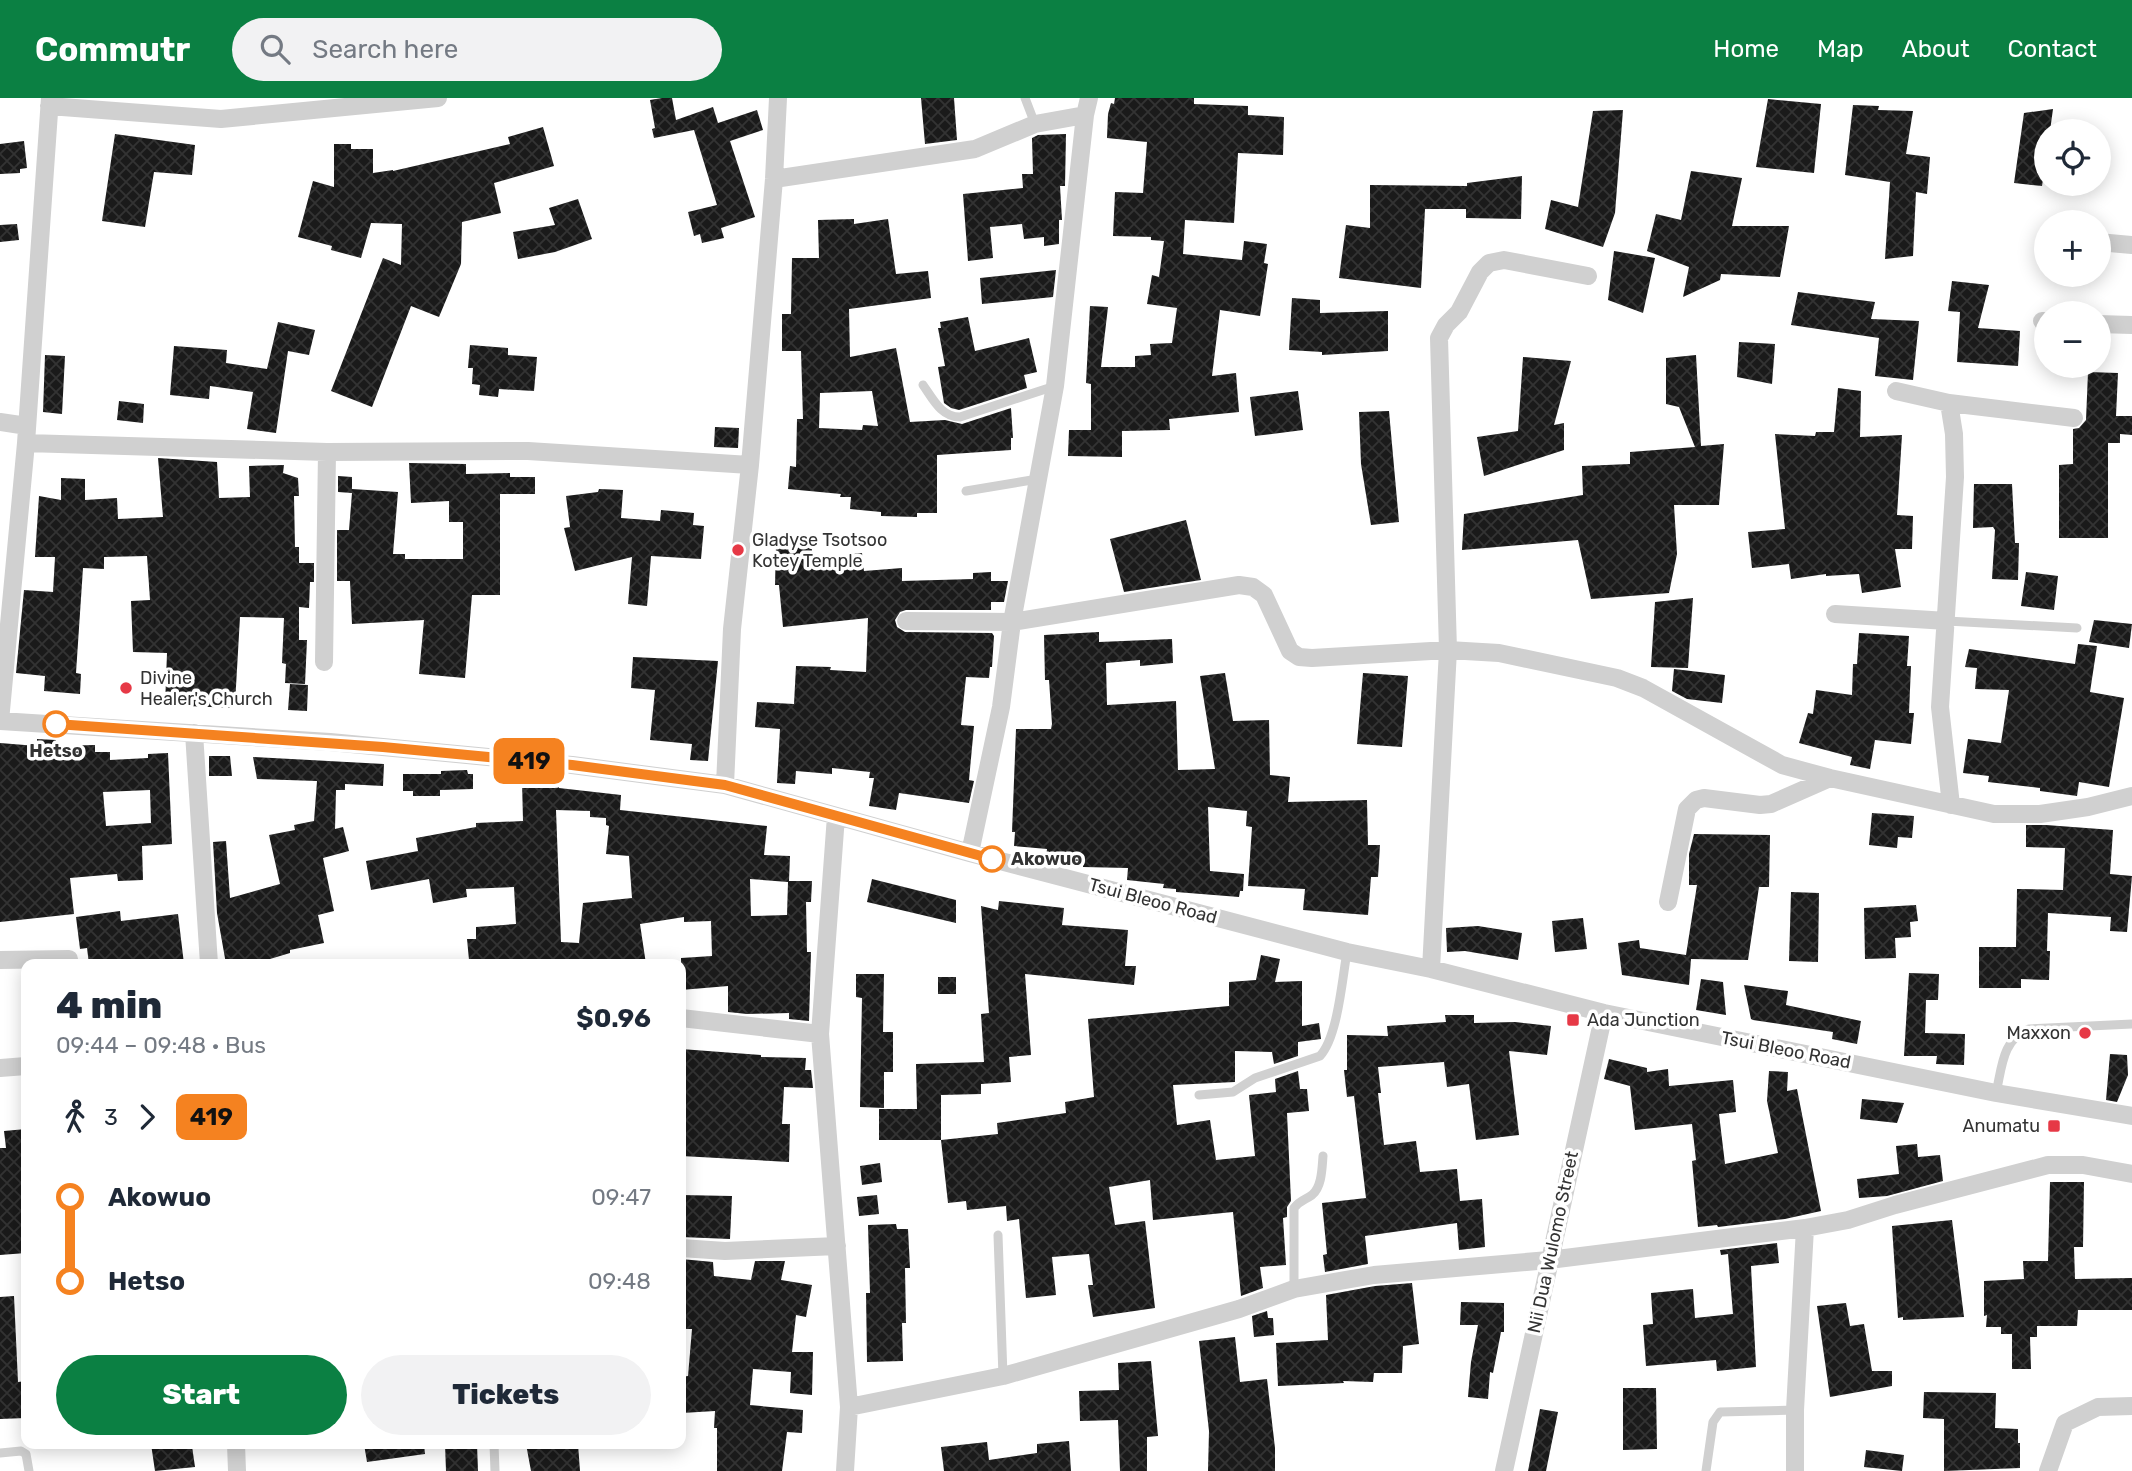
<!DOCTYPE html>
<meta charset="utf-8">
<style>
:root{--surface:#fff;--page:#f2f2f3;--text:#1f2937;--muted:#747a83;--accent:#0b8043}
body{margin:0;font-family:Rubik,sans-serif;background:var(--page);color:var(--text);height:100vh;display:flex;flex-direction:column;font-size:26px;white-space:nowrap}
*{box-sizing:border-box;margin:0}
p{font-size:23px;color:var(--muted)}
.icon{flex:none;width:38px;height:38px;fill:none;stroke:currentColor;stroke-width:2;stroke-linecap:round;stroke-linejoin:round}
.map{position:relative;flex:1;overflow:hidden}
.drawer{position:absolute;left:21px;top:861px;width:665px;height:490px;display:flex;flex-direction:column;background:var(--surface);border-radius:14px;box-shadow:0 4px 18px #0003}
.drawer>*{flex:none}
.badge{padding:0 14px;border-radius:10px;font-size:24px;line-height:46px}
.buttons{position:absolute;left:2034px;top:21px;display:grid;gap:14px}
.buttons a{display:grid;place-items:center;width:77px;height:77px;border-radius:50%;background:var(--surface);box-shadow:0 4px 18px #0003;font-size:35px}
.map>.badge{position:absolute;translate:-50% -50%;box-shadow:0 0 0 4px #fff}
.legs{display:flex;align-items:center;gap:10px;height:77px;padding:0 35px;font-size:23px}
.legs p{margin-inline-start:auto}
.overview{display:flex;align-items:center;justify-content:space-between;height:119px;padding:0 35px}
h1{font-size:38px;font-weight:800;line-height:52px}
.action{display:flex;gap:14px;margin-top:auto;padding:14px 35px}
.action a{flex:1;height:80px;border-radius:42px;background:var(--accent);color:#fff;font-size:28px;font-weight:800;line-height:80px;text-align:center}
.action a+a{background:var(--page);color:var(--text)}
ul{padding:0 35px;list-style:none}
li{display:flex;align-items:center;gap:24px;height:84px;font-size:26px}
li i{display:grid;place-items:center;width:10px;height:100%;margin:0 9px;background:currentColor}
li i::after{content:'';width:18px;height:18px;margin:-9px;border:5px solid;border-radius:50%;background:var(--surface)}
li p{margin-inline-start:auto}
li:first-child i{background:linear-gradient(#0000 50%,currentColor 0)}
li:last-child i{background:linear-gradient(currentColor 50%,#0000 0)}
header{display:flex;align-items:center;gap:42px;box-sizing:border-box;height:98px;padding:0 35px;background:var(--accent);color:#fff}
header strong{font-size:33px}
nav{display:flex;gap:38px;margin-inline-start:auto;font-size:24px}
.search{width:490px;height:63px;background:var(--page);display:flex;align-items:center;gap:18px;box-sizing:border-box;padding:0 24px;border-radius:38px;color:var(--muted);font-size:26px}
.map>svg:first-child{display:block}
.building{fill:url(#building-cross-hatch);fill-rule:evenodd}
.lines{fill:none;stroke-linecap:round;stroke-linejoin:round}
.service{stroke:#d0d0d0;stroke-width:9}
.minor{stroke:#d0d0d0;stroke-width:18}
.line-1-casing{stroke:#fff;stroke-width:16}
.line-1{stroke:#f58220;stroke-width:10}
.poi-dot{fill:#e63946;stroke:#fff;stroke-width:2.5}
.stop-1-dot{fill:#fff;stroke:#f58220;stroke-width:3.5}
.labels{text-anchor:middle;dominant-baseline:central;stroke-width:7;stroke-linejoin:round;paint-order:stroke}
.poi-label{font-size:18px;fill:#333;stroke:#fff;text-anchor:start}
.stop-label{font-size:18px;font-weight:bold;fill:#333;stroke:#fff}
.street-label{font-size:18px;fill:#333;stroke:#fff}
</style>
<header>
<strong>Commutr</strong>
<div class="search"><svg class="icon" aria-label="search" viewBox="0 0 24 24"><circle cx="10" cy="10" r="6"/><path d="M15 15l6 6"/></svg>Search here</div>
<nav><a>Home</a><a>Map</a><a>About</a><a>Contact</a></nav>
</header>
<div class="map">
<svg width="2132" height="1373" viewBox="0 0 2132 1373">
<defs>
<pattern id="building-cross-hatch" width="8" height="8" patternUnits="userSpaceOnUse" patternTransform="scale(1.75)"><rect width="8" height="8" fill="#1a1a1a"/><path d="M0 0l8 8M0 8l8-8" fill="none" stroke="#333"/></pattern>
</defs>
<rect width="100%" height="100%" fill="#fff"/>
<path class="building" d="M662 0H672L676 22 713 9 718 25 757 12 763 32 730 43 755 119 721 130 724 140 702 145 700 136 694 138 688 114 717 107 694 32 654 40 652 31 655 30 650 2Z
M921 0H954L957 42 925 46Z
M1115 0H1194V6L1248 8V17L1284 19 1283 57 1238 55 1234 125 1185 122 1183 156 1242 162 1244 143 1267 146 1264 165 1268 166 1260 218 1220 212 1212 278 1236 275 1239 314 1169 321 1170 332 1122 333V359L1068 358 1069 332H1091V286L1086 285 1090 208 1108 209 1101 269H1135V258L1151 257 1150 246 1172 245 1177 210 1147 206 1152 177 1159 179 1164 143 1151 142V139L1113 138 1115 94 1143 95 1147 44 1107 40 1108 16 1111 5 1114 6Z
M1768 1 1821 6 1814 75 1756 69Z
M1853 7 1879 8 1878 12 1913 13 1906 56 1930 59 1927 96 1916 94 1913 158 1885 161 1890 84 1845 77Z
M2053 11 2050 33H2046V63L2042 88 2014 85 2024 15Z
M1623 12 1615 115 1603 149 1545 131 1551 102 1578 109 1593 13Z
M543 29 554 68 494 85 501 115 462 124 461 166 439 219 411 208 372 309 331 293 383 160 401 167 402 126 371 125 361 160 331 152 332 148 298 139 313 83 334 89V46H351V51H373V75L393 72V73L510 46 508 39Z
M115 36 195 47 192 77 154 74 145 129 102 123Z
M1066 36 1065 88H1060L1062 122H1059V146L1044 148V139L1024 141 1022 126 990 129 993 160 968 163 963 96 1023 90 1022 76H1033L1032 40 1038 37Z
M24 43 27 70 20 71V75L0 76V46Z
M1691 73 1742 80 1732 128H1789L1780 179 1721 176 1720 182 1683 199 1689 169 1647 153 1656 116 1681 122Z
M1522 78 1521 121 1466 120V111H1425L1421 190 1339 180 1346 127 1370 130V87L1467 88V85Z
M578 101 592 141 555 154 518 161 513 134 555 127 549 110Z
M854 121V126L888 121 896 176 928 173 931 200 849 211 850 259 896 250 910 324 945 322 962 326 1011 310 1013 340H1011V352L937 357V415H917V419L881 418V414L850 411 851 399H840L841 396 788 391 790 368 796 369 797 321H803L801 253H782V216H791L792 160H819L818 122ZM872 293 878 328 863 327 862 332 819 330 820 295Z
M17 126 19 142 0 144V127Z
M1614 153 1655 160 1643 215 1608 202Z
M1056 172 1053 199 982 206 980 180Z
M1952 183 1989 187 1978 230 2020 233 2018 268 1957 264 1960 214 1948 213Z
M1798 194 1875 204 1871 221 1919 223 1913 282 1875 278 1879 240 1791 227Z
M1292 200 1320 202V215L1388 213V253L1322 257V254L1289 252Z
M968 219 975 253 1029 240 1037 274 1024 277 1027 290 959 312 951 310 944 305 938 269 945 268 938 230H941L940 224Z
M278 224 315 232 309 257 288 253 276 335 247 331 253 294 210 288 209 301 170 297 174 248 227 252 226 265 267 271Z
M1739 244 1775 246 1772 286 1737 279Z
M470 247 508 250V257L537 259 534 293 499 291 498 299 479 297 480 287 472 286 473 270H468Z
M45 257 65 258 62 316 43 314Z
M1696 257 1701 348 1724 346 1719 407H1674L1677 456 1669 495 1591 501 1578 442 1462 452 1464 416 1583 397 1582 368 1630 366V354L1695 349 1679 309 1666 306V260Z
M1523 259 1571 263 1554 327 1564 325V352L1484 378 1477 339 1518 333Z
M2088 274 2118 275 2116 318H2132V337L2120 336V345H2108V440H2059V367L2073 366V331L2079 330 2086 322Z
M1838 290 1861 293 1860 339 1902 337 1897 417 1913 418 1912 451H1895L1901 489 1862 495 1859 476 1826 478V476L1791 481 1789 466 1752 470 1748 434 1785 431 1775 336 1815 338 1816 334H1834Z
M1298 293 1303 332 1255 338 1250 299Z
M119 303 144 306 143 325 117 322Z
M1389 313 1399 424 1371 427 1361 366 1359 314Z
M715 329 739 330 738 350 714 349Z
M158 360 217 364 219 400 250 399 249 368 284 367 283 375 298 380 299 398H294L295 449H299V465H314V484H310L309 510 299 509V542H307L305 586 285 585 286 566 282 565 284 520 240 519 235 606H233V610L165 607 167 555 133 554 131 503 150 502 147 458 104 459V471L83 470 76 575 81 576 80 596 44 593 45 578 16 575 24 492 53 494 55 459H35L39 398 61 402V380L85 381V402L117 400 118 421 163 419Z
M409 365 466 366V376L510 375V379H535V396H500V497H472L465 580 419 576 424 522 352 526 350 483H337V432H349L352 395 338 394V378L352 379V395V391L398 394 393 456H405V461H463V424H449V403L411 405Z
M1974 386H2012L2015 445H2019L2018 482 1992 481 1995 432 1993 429 1973 430Z
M599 391 623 392 621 420 660 423 661 412 694 415 693 427 704 428 701 461 651 458 647 508 628 506 632 459 575 473 564 430 570 429 566 398 598 394Z
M1186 422 1201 482 1124 494 1110 441Z
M776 446 812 447V460L862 455 864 473 902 470V483L973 481V475L991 474V483H1008L1004 504H991V512H906L900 514 895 522 897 529 905 534 992 535 994 538 992 569H990L989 580 966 579 961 627 974 628 969 682 974 683 969 705 899 695 896 712 869 708 874 680H869L870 674 832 670V676L796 673 795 686 777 685 780 631 755 629 757 604 794 606 796 568 831 569 830 572 866 574 868 520 783 529 779 487H775Z
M2026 474 2058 478 2054 512 2021 508Z
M1693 500 1688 570 1651 569 1655 504Z
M2094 522 2132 526 2129 550 2089 544Z
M1099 534V544L1172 541 1173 565 1140 568V562L1106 565 1107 607 1176 603 1178 672 1215 671 1200 578 1225 575 1233 623 1269 622 1270 677 1290 679 1288 704 1367 702 1368 747H1380L1378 779H1371L1368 817 1303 812 1305 791 1248 788 1252 729 1246 728 1247 713 1208 709 1210 773 1244 776 1243 793H1240L1239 799 1176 794V791L1163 790 1164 786 1127 782 1128 770 1083 769V764L1046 759 1047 751 1014 748 1015 734H1012L1016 631H1051L1052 626 1049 582H1045L1044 537Z
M1859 535 1909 538 1907 568H1911L1909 615H1914L1911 646 1875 642 1870 671 1850 667 1852 659 1799 645 1808 615 1813 616 1816 592 1852 597 1853 566H1857Z
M2078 546 2097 548 2090 594 2124 600 2109 689 2079 684 2077 698 2040 693V690L1988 684 1989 678 1963 675 1968 641 2001 645 2009 592 1975 591 1977 570 1965 569 1969 551 2075 566Z
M633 559 718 563 708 663 690 662 692 646 650 642 655 592 631 590Z
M1674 571 1725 577 1722 605 1687 601 1672 593Z
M1363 575 1408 578 1402 649 1357 646Z
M290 586 308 587 307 613 288 612Z
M37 641 56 642 55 648 95 647V654H110V662L148 660V656L168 655 172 746 142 748 143 782 118 783 117 776 70 780 74 816 0 824V645L37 648ZM150 692 151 725 106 728 103 694Z
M209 658H230L232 678H209Z
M253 659 384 666 383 688 345 686V692H336L335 731 343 729 349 753 323 760 334 813 318 817 324 845 290 852V855L270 861 271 866H226L217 815 213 744 226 743 230 800 280 786 269 737 295 732 294 727 314 723 317 683 257 681Z
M467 672 468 676H473V691L440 692V698H413V693H403V676H441V673Z
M522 683 559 685V690L621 697 620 712 767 728 764 757 790 758 789 783H812L811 804H806L807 854H811L809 923 789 921V915L747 916 728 914V888L681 892V860L712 858 711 823 684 824V819L640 826 646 866H479L478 861 469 862 467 841H476V829L516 826 514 789 466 791 467 799 433 805 429 781 371 792 366 763 418 753 416 740 476 729V725L523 723ZM556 712 590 713V719L606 720V727L609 728 606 756 629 758 632 800 583 805 579 845 561 844ZM750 781 788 784 787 817 751 818Z
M1872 715 1914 718 1912 740 1898 739 1897 750 1869 747Z
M2026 727H2046L2113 732 2110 776 2132 778 2127 834 2110 833 2111 819 2048 815 2047 853H2050L2049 882 2021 881V890H1979V849H2016L2017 791 2063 792 2065 750 2026 749Z
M1694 736 1770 737 1769 789H1759L1748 862 1691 861 1689 887 1622 877 1618 845 1639 842 1640 850 1686 857 1697 787H1689V756Z
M872 781 956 802V825L867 804Z
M1791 794 1819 795 1818 864 1789 863Z
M999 803 1064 810 1062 827 1128 832 1125 868H1136L1134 887 1025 876 1031 957 1009 959 1011 984 981 986V996L941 997V1042L998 1036 997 1025 1066 1015 1065 1004 1094 999 1088 921 1229 908V884L1256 882 1261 857 1280 861 1275 884 1302 883V928L1319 925 1321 941 1298 944V958L1274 966 1272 954 1235 953V984L1173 987 1177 1027 1210 1022 1216 1062 1255 1058 1249 997 1276 994 1275 981 1298 973 1300 991H1307L1309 1013 1287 1015 1291 1103 1287 1109V1119L1283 1120 1286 1167 1260 1169 1263 1190 1241 1198 1233 1114 1153 1122 1150 1082 1109 1089 1115 1127 1145 1123 1155 1210 1093 1219 1088 1187H1093L1089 1156 1052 1159 1056 1197 1026 1200 1019 1121 1007 1123 1006 1108 967 1112 966 1103 948 1105 941 1042H879V1011H917L916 966 984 964 981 916 989 915 981 808 998 812Z
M1916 807 1918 823 1910 824 1911 839 1895 840 1896 860 1865 861 1864 810Z
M120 813 121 823 178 816 184 866H89L87 850 80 851 76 819Z
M1583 820 1587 851 1555 854 1552 823Z
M1478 828 1522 835 1518 862 1465 853 1447 854 1446 830Z
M1909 875 1939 876 1938 902H1926L1925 935 1965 936 1964 967 1936 966 1937 958H1904Z
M856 876H884L883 934H893V974H884V1010L860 1009 862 900 856 899Z
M938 879H956V896H938Z
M1701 881 1723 884 1726 917 1696 912Z
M1744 887 1788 893 1786 907 1861 923 1857 946 1832 941 1833 934 1753 922 1751 921Z
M1445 917H1474V925L1515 924 1551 928 1547 957 1509 953 1519 1037 1476 1042 1469 986 1447 989 1444 964 1378 969 1381 995H1378L1384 1047 1416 1043 1420 1074 1457 1071 1460 1103 1482 1101 1485 1149 1459 1152 1457 1125 1365 1138 1368 1166 1325 1174 1323 1157 1327 1156 1322 1105 1366 1100 1354 998 1347 999 1344 972H1347V937L1388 938 1387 928 1446 924Z
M681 951 761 957V959L806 960 805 972H811L813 990 784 989 782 1026H790L789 1064 681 1058Z
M2110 956 2127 957 2128 977 2117 1004 2106 1002Z
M1609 961 1647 970V974L1668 971 1669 988 1733 982 1736 1014 1719 1016 1725 1066 1778 1055 1767 1003 1769 973 1788 974 1787 993 1797 991 1821 1113 1785 1121 1718 1129 1717 1127 1698 1129 1692 1063 1696 1062 1692 1026 1635 1032 1630 988 1604 981Z
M1862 1001 1904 1005 1897 1025 1860 1021Z
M26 1031V1155L0 1157V1050H6L4 1033Z
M1917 1046 1918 1059 1940 1057 1943 1083 1887 1098 1859 1100 1857 1081 1899 1076 1896 1048Z
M880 1065 882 1084 862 1087 860 1068Z
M2050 1084H2084L2083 1149H2074L2075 1181 2132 1180V1212H2078L2077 1228H2037V1239H2030L2031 1271H2012V1236H2001V1229H1986L1987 1217 1984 1218V1183L2024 1181 2023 1163H2048Z
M681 1097 732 1098 730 1141 681 1139Z
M877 1097 879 1116 859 1118 857 1099Z
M1952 1122 1964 1219 1903 1222V1219L1898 1220 1892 1128Z
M896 1126 897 1131H908L910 1170H905L906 1225H902L903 1263 867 1264 866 1195H870L868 1127Z
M1777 1145 1779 1165 1751 1168 1756 1269 1717 1273 1716 1262 1646 1268 1643 1227 1653 1226 1651 1195 1693 1191 1695 1220 1733 1216 1728 1156 1721 1157 1720 1152Z
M681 1161 713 1164 714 1178 751 1182 755 1163H785L781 1182 812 1187 806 1219 796 1217 792 1254H813L812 1297 790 1295 791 1274 753 1271 750 1307 803 1312 802 1335 787 1334 782 1373H717V1330H714L715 1313 682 1315 681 1279 688 1278 692 1231H681Z
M1412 1185 1419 1246 1403 1248 1402 1275H1374L1373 1284 1343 1283 1344 1285 1278 1288 1276 1245 1328 1242 1326 1197 1375 1188Z
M14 1198 18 1284 26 1283V1320L0 1321V1199Z
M1461 1204 1504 1205V1234H1501L1493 1275 1490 1274 1488 1301 1468 1299 1471 1264 1478 1227H1460Z
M1846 1205 1850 1228 1864 1226 1872 1273H1892V1288L1830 1299 1817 1208Z
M1267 1213 1268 1220H1273L1274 1237 1254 1239 1252 1218Z
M1235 1239 1240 1284 1267 1281 1275 1350V1373H1208L1209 1333 1199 1243Z
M1151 1263 1158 1338 1147 1339V1373H1120L1118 1322 1080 1323 1079 1293 1119 1292 1118 1265Z
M1623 1290H1656L1657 1351 1623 1352Z
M1924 1294 1996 1295 1995 1330 2018 1331V1345H2020V1370L1944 1373V1321L1923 1320Z
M1540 1311 1558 1314 1546 1373H1528Z
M1069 1343 1071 1373H944L941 1349 987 1344 989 1362 1037 1355V1346Z
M151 1346 192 1348 195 1369 155 1373Z
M364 1346H424L425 1356 367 1364Z
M445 1346H477L478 1373H446Z
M526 1346H578L580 1373H531Z
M1866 1352 1904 1357 1902 1373 1864 1369Z"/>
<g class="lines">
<path class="service" d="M1025 0 1035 26
M923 287C933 301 941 319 960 319L1055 288
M966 393 1038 381
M1947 523 2077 530
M1996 995C2002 970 2002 941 2029 931L2132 926
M1199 997 1233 994 1255 980 1320 958C1338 938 1342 882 1347 854
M998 1137 1003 1278
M1294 1191V1110C1300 1102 1305 1102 1312 1097 1322 1089 1322 1070 1323 1058
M494 1346 495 1373
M0 1355 21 1353 26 1356 29 1373
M1706 1373 1713 1324 1720 1314 1795 1312"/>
<path class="minor" d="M49 8 221 21 438 0
M774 81 975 51 1035 26 1085 17
M2098 144 2132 147
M2042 223H2046
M2098 226 2132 227
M1896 293 1949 305 1954 336 1955 379 1940 609 1951 707
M1949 305 2074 320
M0 324 27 328
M26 345 327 354 528 353 750 367
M1835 516 1947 523
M906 523 1012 524 1239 487 1253 489 1264 497 1290 553 1299 559 1312 560 1448 552 1499 555 1617 580 1643 590 1782 667 1830 680 1994 716H2040L2088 709 2132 698
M324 564 327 354
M0 623 330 644 572 667 725 687 970 755 1347 854 1431 871 1604 915 1996 995 2132 1018
M0 623 26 345 50 0
M194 635 209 866
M725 687 732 531 750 367 774 81 778 0
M836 718 820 936 849 1309
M970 755 1001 609 1012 524 1055 288 1085 17 1089 0
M1668 804 1687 711 1696 702 1704 700 1760 707 1771 706 1830 680
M0 862 69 861
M1431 871 1448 552 1439 240 1446 227 1459 214 1480 174 1489 165 1504 162 1588 178
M681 920 820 936
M0 970 26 968
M681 1150 725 1153 837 1148
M236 1346 237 1373
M845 1373 849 1309 1003 1278 1239 1211 1294 1191 1374 1177 1549 1162 1805 1130 1848 1122 1895 1107 2048 1067H2083L2132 1076
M1504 1373 1604 915
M1795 1373V1312L1805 1130
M2048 1373 2065 1325 2098 1309 2132 1308"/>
</g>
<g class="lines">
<g class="line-1-casing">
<path id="line-1" d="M56 626 383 649 572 667 725 687 992 761"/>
</g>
<use href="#line-1" class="line-1"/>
</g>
<g class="poi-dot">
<circle cx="738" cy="452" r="7"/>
<circle cx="126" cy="590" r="7"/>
<rect x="1566" y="915" width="14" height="14" rx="3.5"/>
<circle cx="2085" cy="935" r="7"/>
<rect x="2047" y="1021" width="14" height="14" rx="3.5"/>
</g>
<g class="stop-1-dot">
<circle cx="56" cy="626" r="12"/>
<circle cx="992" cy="761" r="12"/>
</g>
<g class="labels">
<g class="poi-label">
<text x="752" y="442">Gladyse Tsotsoo<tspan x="752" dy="21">Kotey Temple</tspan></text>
<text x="140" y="580">Divine<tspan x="140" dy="21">Healer's Church</tspan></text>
<text x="1587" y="922">Ada Junction</text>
<text x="2071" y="935" text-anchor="end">Maxxon</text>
<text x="2040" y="1028" text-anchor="end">Anumatu</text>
</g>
<g class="stop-label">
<text x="56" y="653">Hetso</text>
<text x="1011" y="761" text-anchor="start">Akowuo</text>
</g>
<g class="street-label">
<text transform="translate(1153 803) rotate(15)">Tsui Bleoo Road</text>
<text transform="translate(1786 952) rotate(11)">Tsui Bleoo Road</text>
<text transform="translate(1553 1144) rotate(-78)">Nii Dua Wulomo Street</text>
</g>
</g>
</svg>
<div class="buttons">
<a><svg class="icon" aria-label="locate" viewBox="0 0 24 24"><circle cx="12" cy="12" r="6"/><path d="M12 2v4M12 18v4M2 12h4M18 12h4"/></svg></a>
<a>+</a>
<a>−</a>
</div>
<b class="badge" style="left:529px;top:663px;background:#f58220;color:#111">419</b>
<section class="drawer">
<div class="overview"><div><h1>4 min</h1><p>09:44 – 09:48 · Bus</p></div><b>$0.96</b></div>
<div class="legs"><svg class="icon" aria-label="walk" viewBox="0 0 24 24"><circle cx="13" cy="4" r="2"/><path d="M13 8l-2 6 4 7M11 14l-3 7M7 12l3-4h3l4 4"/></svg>3<svg class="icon" aria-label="forward" viewBox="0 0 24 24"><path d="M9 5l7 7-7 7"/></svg><b class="badge" style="background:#f58220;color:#111">419</b></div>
<ul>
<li><i style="color:#f58220"></i><b>Akowuo</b><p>09:47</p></li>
<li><i style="color:#f58220"></i><b>Hetso</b><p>09:48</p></li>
</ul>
<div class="action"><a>Start</a><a>Tickets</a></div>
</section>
</div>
